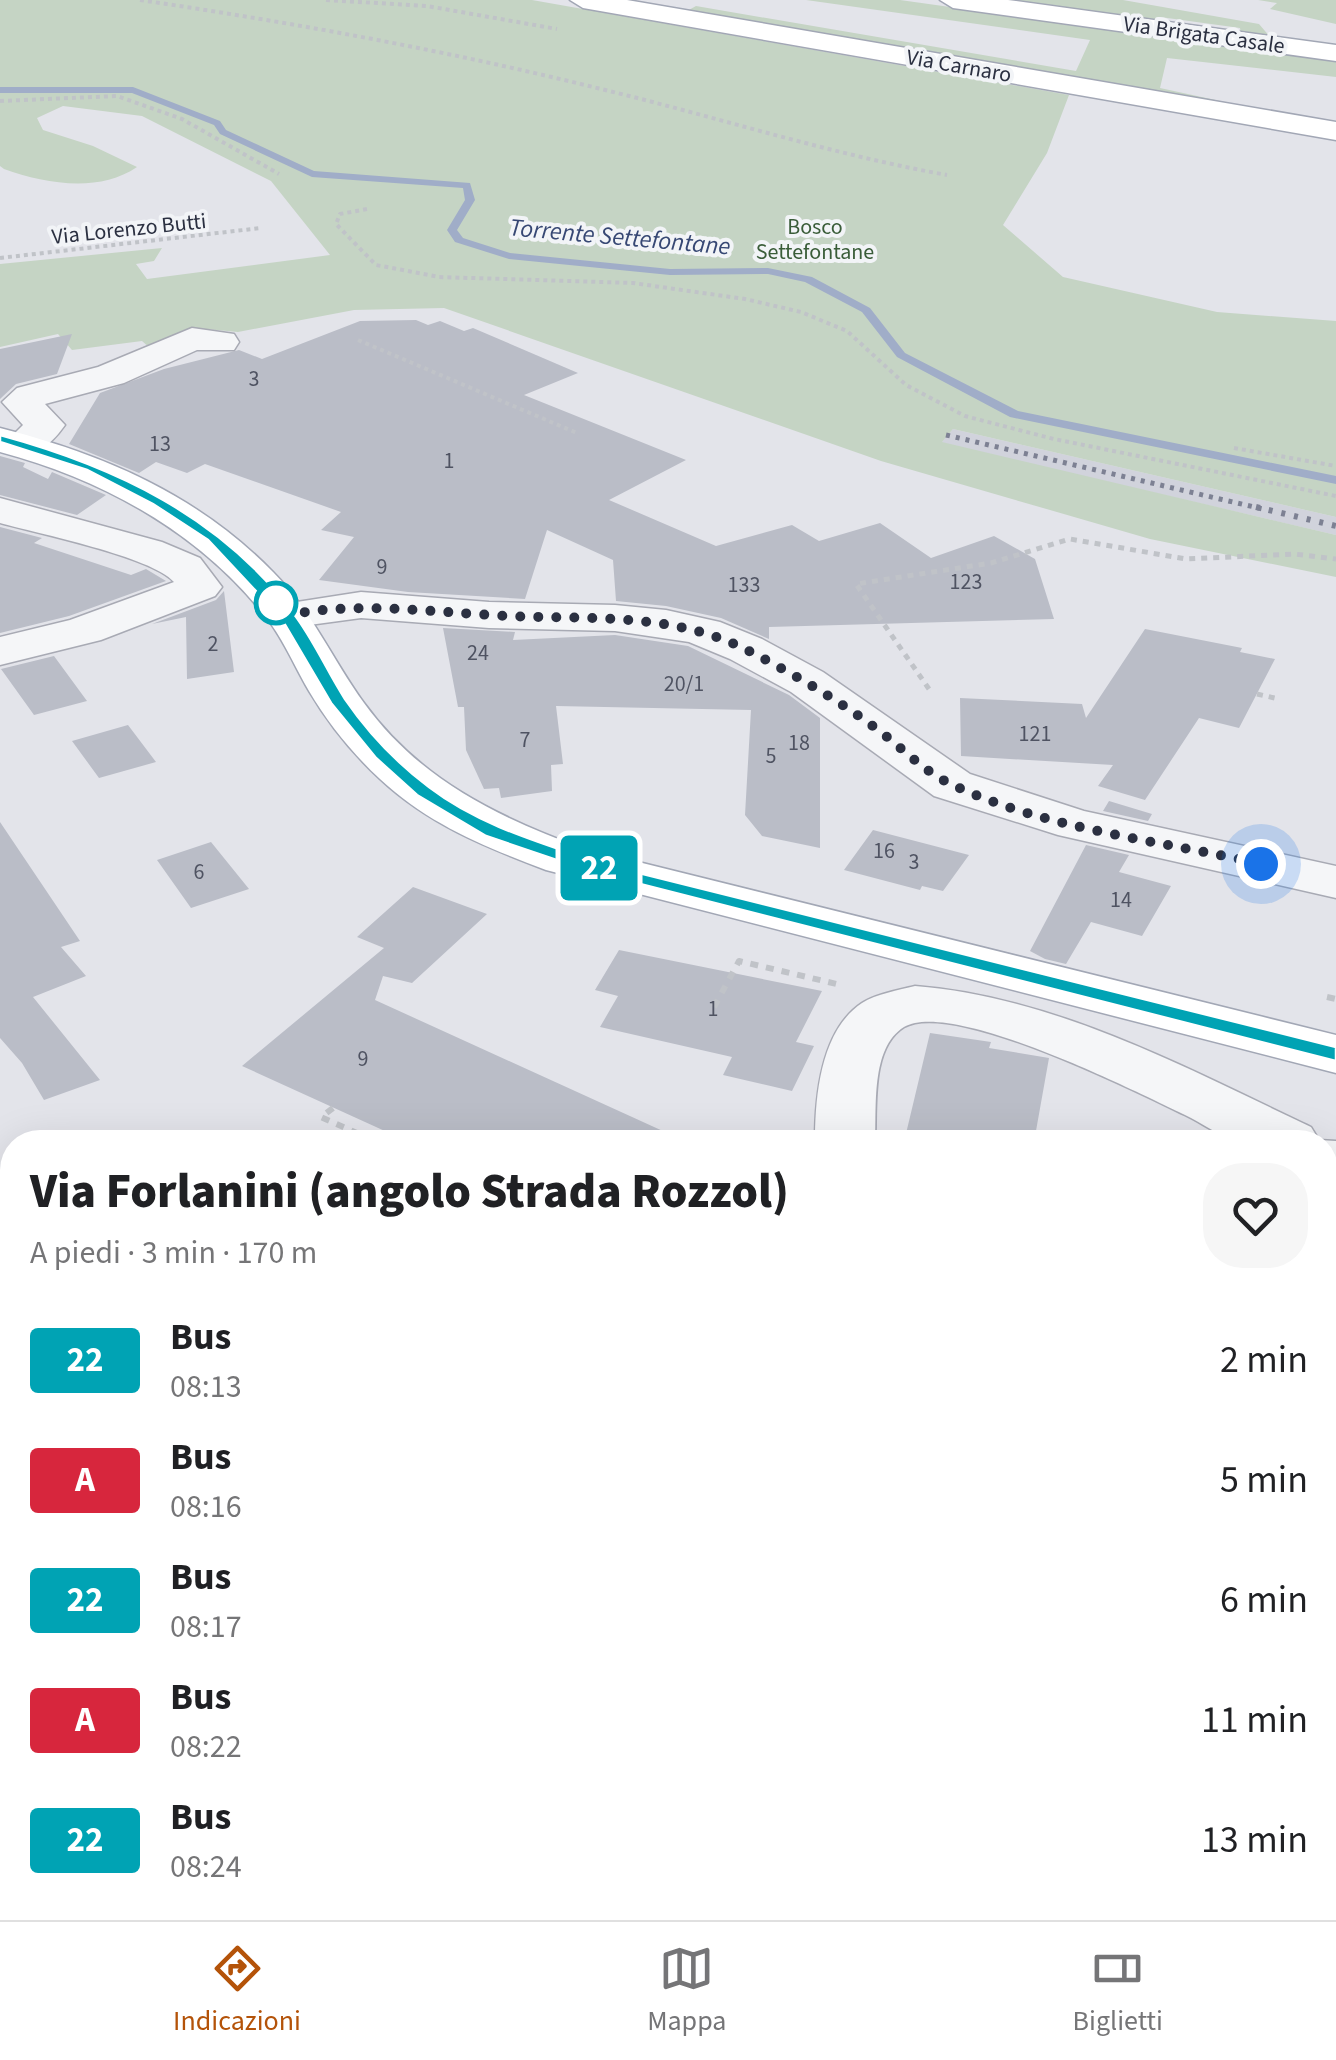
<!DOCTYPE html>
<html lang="it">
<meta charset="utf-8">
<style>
:root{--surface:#fff;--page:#f6f6f6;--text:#202124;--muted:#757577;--line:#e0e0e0;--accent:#b45309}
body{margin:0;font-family:"Source Sans 3",sans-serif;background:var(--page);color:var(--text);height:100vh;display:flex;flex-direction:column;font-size:38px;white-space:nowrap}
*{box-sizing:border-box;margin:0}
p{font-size:32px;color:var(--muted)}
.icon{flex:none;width:55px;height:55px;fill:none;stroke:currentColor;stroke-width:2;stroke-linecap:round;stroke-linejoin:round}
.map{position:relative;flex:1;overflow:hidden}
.sheet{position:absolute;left:0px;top:1130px;width:1338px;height:790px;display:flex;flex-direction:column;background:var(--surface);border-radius:40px 40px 0 0;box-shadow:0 10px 40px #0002}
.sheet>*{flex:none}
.badge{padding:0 20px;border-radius:8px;font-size:35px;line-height:65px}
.you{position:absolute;width:50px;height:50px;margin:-25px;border:8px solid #fff;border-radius:50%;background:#1a73e8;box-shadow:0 0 0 15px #1a73e833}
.map>.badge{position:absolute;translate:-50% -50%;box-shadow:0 0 0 5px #fff}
.round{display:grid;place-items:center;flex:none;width:105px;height:105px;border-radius:40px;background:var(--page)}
.overview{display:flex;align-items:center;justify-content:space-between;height:170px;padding:0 30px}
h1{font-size:48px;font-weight:800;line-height:75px}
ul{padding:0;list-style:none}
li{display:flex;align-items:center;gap:30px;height:120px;padding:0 30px}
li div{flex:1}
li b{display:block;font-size:38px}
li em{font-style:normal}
li .badge{min-width:110px;font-weight:700;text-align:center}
.menu{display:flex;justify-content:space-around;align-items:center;height:140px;border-top:2px solid var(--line);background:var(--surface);font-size:28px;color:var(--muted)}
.menu a{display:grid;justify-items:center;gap:5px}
.menu .active{color:var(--accent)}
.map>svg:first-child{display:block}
.built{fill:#d1d3dc}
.green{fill:#c5d4c4}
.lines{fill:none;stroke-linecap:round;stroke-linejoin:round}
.stream{fill:#a0adc8;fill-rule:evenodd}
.building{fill:#babdc7}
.minor-casing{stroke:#a8aab4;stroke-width:3}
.major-casing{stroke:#a2a7b5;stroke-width:3}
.path-far2{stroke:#c0c3c8;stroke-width:4;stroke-dasharray:4 4;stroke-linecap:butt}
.path-far1{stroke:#c0c3c8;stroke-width:5;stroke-dasharray:6 6;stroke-linecap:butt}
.path{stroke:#c0c3c8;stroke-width:6;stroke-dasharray:8 8;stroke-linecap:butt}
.minor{fill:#f5f6f8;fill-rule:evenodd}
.major{fill:#fff;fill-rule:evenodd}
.rail-far1{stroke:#7d8193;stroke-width:5;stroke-dasharray:4 6;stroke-linecap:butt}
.rail{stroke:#7d8193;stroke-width:6;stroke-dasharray:4 9;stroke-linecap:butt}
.line{fill:#00a3b4;stroke:#fff;stroke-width:2.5}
.walk{stroke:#2b3041;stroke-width:10;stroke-dasharray:0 18}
.stop-dot{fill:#fff;stroke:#00a3b4;stroke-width:5}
.labels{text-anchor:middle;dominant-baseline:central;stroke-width:8;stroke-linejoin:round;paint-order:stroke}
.far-street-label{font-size:22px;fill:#2b3041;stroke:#f2f4f7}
.far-park-label{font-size:22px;fill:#3a5d39;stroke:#f2f4f7}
.number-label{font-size:22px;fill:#4f5362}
.far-water-label{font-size:25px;font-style:italic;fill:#374874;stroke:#f2f4f7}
</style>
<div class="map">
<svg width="1336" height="1920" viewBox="0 0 1336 1920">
<rect width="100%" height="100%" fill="#e3e4ea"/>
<path class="built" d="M953 429 1336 517V535L941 443Z"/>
<path class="green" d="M0 0H532L1069 95 1047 153 1003 225 1063 277 1217 312 1336 321V517L953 429 942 442 1336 535V577L1150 539 881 461 444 308 354 310 238 332 206 329 181 332 150 348 142 341 72 350 58 334 0 347V264L162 248 154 261 136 264 147 279 330 255 271 181 142 116 63 106 37 118 43 130 93 146 137 167C99 193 46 184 4 169L0 166Z
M806 0H900L1336 61V77L1167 58 1160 88 1298 118 687 11 696 6 1076 71 1090 40Z
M995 0H1123L1259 24 1271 38 1241 34 1240 28 1160 17 1151 21Z
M1258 0H1336V24L1270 9 1277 3Z
M12 1657V1908H319L330 1920H0V1665Z"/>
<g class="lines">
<path class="stream" d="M0 87H133L220 121 226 130 314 171 470 183 475 200 457 230 463 238 510 253 670 269 768 268 812 277 870 308 905 353 1018 411 1336 476V484L1010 417 897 357 862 312 805 282 768 274 670 275 509 259 455 242 447 230 465 200 463 188 312 177 220 134 214 125 132 93H0Z"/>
</g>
<path class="building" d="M416 320 428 325 440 321 464 331 473 328 578 373 524 395 686 460 609 500 716 546 792 525 819 541 880 523 931 558 994 536 1035 559 1054 619 769 627V639L721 618 666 606 616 601 613 560 547 530 525 599 408 592 319 580 354 537 321 530 341 512 205 464 187 473 156 462 139 473 69 444 100 393 164 369 239 350 262 359 360 321Z
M72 334 57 374 16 384 0 399V349Z
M0 456 25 463 23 467 48 479 52 472 106 495 77 515 0 495Z
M0 527 42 538 34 543 131 575 146 569 166 581 69 616 0 633Z
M224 591 234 672 187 679 186 617 152 624 216 600Z
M443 628 515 632 513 640 615 635 688 646 789 695 820 718V848L762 836 745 815 751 710 556 706 563 764 551 765 552 791 501 798 499 788 484 789 466 750 464 707H458Z
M1145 629 1242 648 1240 652 1275 659 1239 728 1199 718 1145 800 1098 786 1113 765 961 756 960 698 1082 704 1086 718Z
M54 656 87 701 34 715 1 669Z
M128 725 156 762 99 778 72 741Z
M1109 801 1152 814 1148 821 1103 811Z
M0 822 80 941 61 947 86 976 33 997 100 1080 44 1100 22 1063 0 1038Z
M873 830 969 855 943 891 922 886 920 890 844 870Z
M211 842 249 889 191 908 157 860Z
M1086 845 1129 855 1119 872 1171 886 1142 936 1091 922 1066 964 1045 959 1030 951Z
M413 887 487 914 412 983 383 976 375 1000 687 1142H409L242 1066 384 948 357 937Z
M619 950 822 991 796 1042 814 1046 792 1091 723 1075 732 1057 600 1027 618 996 595 990Z
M930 1033 991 1042 989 1048 1049 1058 1034 1142H904Z"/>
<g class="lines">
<g class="minor-casing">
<path id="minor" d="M192 328 234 334 239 342 234 350H197L124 383 45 404 65 425C51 445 34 459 9 453L3 445 23 425 2 402 17 388 98 367Z
M0 498 162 542 200 558 222 587 215 596 101 640 0 665V637L70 620 174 582C153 557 36 533 0 523Z
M361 592 489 602 615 605 666 610 720 622 762 639 823 672 970 774 1084 811 1336 866V898L1058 835 934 796 791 692 730 659 689 642 615 631 489 628 361 618 287 628 271 624 265 615 271 606Z
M915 986C1056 997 1186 1068 1311 1127L1319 1140 1336 1141V1185L1325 1182V1142C1299 1142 1266 1148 1240 1142 1222 1138 1202 1123 1185 1115 1135 1091 952 999 904 1027 870 1048 877 1109 875 1142H815C815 1098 820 1031 862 1003 876 994 899 990 915 986Z
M1336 1191V1341L1325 1338V1194Z
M746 1908H835L840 1920H751Z"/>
</g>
<g class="major-casing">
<path id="major" d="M570 0H627L1336 122V140L583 8Z
M940 0H1008L1336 45V61L953 8Z
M0 428C103 454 198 495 273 572 312 611 332 659 364 703 419 779 497 817 582 848L1336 1035V1073L546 870C485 847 428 824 380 779 352 753 328 723 309 691 296 669 286 645 271 624 205 535 105 480 0 452Z"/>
</g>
<path class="path-far2" d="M140 0C295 23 449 51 601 89 717 117 830 154 947 175
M326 0 427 6 557 29
M0 101 117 96 182 119 279 174
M367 209 340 214 336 224 376 265 439 277 633 283 745 299 801 312 847 331 906 385 965 416 1054 439 1336 496
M0 258 261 228
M358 340 577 433
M1234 448 1336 466"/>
<path class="path-far1" d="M929 689 856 584 991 563 1070 539 1186 559 1294 554 1336 559
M1257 694 1279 699"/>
<path class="path" d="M1327 997 1336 999
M714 1007 739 961 841 985
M333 1108 321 1117 377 1142
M0 1309 12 1316"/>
<use href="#minor" class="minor"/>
<use href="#major" class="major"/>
<path class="rail-far1" d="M946 435 1267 510"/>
<path class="rail" d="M1256 507 1336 526"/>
</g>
<path class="line" d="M0 435C114 466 221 516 294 614 314 640 327 671 345 699 367 731 397 763 429 787 480 826 542 843 603 864L1336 1047V1061L589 871 486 836 417 795 376 758 331 703 281 618 208 540 153 504 87 470 0 442Z"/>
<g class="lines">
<path class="walk" d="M276 603 269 596 287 615C357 602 421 611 491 615 579 621 670 609 751 652 793 674 835 698 874 727 901 746 922 771 953 785 1045 829 1162 841 1261 864"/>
</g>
<circle class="stop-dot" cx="276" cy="603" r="20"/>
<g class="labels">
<g class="far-street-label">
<text transform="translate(1204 35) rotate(8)">Via Brigata Casale</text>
<text transform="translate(959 66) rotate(10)">Via Carnaro</text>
<text transform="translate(129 229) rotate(-6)">Via Lorenzo Butti</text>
</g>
<g class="far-park-label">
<text x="815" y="227">Bosco<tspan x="815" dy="25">Settefontane</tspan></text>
</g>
<g class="number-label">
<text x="254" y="379">3</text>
<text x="160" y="444">13</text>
<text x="449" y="461">1</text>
<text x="382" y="567">9</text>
<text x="966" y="582">123</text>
<text x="744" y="585">133</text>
<text x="213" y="644">2</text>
<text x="478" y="653">24</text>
<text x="684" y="684">20/1</text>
<text x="1035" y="734">121</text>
<text x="525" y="740">7</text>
<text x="799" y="743">18</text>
<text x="771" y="756">5</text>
<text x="884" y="851">16</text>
<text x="914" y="862">3</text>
<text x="199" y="872">6</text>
<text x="1121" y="900">14</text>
<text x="713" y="1009">1</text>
<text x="363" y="1059">9</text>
</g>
<g class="far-water-label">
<text transform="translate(620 237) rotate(5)">Torrente Settefontane</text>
</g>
</g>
</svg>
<div class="you" style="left:1261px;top:864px"></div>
<b class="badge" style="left:599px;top:868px;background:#00a3b4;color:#fff">22</b>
<section class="sheet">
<div class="overview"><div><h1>Via Forlanini (angolo Strada Rozzol)</h1><p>A piedi · 3 min · 170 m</p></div><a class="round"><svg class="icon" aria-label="heart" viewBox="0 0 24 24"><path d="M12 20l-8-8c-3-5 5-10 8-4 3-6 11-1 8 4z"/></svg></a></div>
<ul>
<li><span class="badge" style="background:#00a3b4;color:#fff">22</span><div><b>Bus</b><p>08:13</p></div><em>2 min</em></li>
<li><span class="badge" style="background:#d7263d;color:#fff">A</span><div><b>Bus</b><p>08:16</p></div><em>5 min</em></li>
<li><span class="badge" style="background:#00a3b4;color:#fff">22</span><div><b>Bus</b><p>08:17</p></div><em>6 min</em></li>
<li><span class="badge" style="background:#d7263d;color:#fff">A</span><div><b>Bus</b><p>08:22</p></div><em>11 min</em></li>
<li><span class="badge" style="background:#00a3b4;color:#fff">22</span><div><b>Bus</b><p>08:24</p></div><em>13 min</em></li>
</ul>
</section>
</div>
<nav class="menu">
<a class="active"><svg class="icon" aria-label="directions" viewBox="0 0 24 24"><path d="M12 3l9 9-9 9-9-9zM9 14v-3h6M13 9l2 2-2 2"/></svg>Indicazioni</a>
<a><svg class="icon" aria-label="map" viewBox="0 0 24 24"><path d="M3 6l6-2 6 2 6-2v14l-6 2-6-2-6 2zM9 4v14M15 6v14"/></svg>Mappa</a>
<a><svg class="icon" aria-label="tickets" viewBox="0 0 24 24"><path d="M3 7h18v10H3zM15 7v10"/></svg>Biglietti</a>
</nav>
